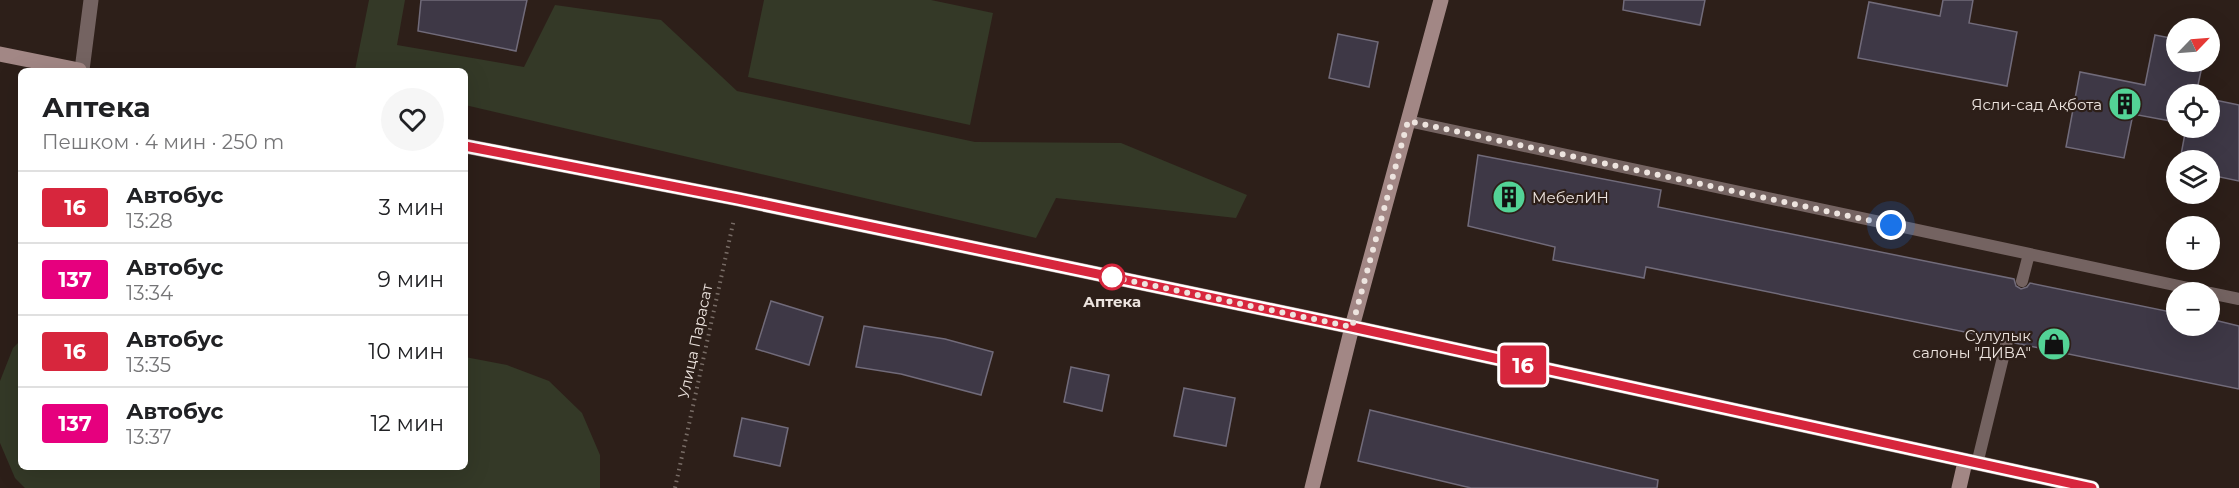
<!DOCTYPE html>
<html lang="ru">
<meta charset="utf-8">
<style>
:root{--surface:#fff;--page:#f6f6f6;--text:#202124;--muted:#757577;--line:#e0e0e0}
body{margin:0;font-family:Montserrat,sans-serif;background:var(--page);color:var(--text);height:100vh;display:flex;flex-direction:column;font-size:22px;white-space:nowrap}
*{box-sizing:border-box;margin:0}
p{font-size:20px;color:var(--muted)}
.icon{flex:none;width:33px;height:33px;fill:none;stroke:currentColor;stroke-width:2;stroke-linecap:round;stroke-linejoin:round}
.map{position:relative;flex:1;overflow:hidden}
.side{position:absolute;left:18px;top:68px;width:450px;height:402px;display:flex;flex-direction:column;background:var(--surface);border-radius:9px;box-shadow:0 6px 24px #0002}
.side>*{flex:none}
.badge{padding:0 12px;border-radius:4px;font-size:21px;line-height:39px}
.needle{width:39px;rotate:65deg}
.buttons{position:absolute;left:2166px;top:18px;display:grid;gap:12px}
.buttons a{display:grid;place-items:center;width:54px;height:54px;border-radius:50%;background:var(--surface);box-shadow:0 6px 24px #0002;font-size:30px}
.you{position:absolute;width:30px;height:30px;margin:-15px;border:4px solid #fff;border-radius:50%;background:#1a73e8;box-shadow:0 0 0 9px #1a73e833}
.map>.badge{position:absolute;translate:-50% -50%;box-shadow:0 0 0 3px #fff}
.round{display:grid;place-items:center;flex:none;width:63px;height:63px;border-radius:32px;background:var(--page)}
.head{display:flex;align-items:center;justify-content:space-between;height:102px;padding:0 24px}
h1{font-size:28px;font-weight:700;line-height:45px}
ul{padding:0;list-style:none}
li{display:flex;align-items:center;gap:18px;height:72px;padding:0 24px;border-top:2px solid var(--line)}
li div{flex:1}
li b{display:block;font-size:22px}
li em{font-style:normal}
li .badge{min-width:66px;font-weight:700;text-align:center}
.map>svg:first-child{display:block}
.green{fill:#343927}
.building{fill:#3e3846;stroke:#716b7a;stroke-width:1.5}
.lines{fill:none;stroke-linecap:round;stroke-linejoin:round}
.path{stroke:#786c66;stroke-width:4;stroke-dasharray:1.5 4.5;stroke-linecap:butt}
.lane{stroke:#746361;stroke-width:12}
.street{stroke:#746361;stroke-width:15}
.secondary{stroke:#a28785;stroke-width:15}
.line-casing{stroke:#fff;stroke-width:14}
.line{stroke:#d7263d;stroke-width:9}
.walk{stroke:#ede4df;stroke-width:6;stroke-dasharray:0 10.8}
.stop-dot{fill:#fff;stroke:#d7263d;stroke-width:3}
.labels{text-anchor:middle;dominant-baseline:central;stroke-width:4.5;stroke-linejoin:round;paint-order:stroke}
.poi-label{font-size:15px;fill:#ede4df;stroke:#2d1f19;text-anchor:end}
.stop-label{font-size:15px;font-weight:bold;fill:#ede4df;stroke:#2d1f19}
.street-label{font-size:15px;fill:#ede4df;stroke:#2d1f19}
</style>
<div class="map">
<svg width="2239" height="488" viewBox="0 0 2239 488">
<rect width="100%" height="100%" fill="#2d1f19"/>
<path class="green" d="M369 0H405L397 45 524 67 555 5 661 20 737 91 975 142 1121 143 1247 195 1236 218 1056 198 1036 238 465 105V70H355Z
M764 0H931L993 13 970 125 748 77Z
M21 340V466H465V357L507 365 549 381 582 413 600 455V488H25L15 478 0 443V381L13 348Z"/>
<path class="building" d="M421 0H527L516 51 418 31Z
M1624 0H1705L1700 25 1623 10Z
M1943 0H1973L1969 23 2017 32 2007 86 1858 58 1869 2 1940 16Z
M1338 34 1378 42 1369 87 1329 78Z
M2155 35 2176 39V62H2203L2196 94H2176V122L2133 114 2124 158 2066 147 2080 72 2145 85Z
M2210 99 2239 105V181L2210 175V160H2180L2186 128H2210Z
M1478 155 1661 190 1658 207 2014 279 2016 286 2021 289 2027 287 2030 283 2176 313V326H2210V319L2239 326V389L2015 343 2013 335 2008 333 2001 335 1999 339 1646 267 1644 278 1553 260 1555 247 1468 226Z
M771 301 823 317 809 365 756 349Z
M864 326 945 339 993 352 981 395 901 374 856 367Z
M1071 367 1109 375 1102 411 1064 402Z
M1184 388 1235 398 1226 446 1174 436Z
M1370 410 1658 480 1657 488H1471L1358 461Z
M742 418 788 428 780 466 734 456Z"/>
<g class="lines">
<path class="path" d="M675 488 734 219"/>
<path class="lane" d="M1408 121 2207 292
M2022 281 2029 254
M2210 293 2239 299
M1977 464 2007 341"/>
<path class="street" d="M82 70 91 0"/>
<path class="secondary" d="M0 54 79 70
M465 146 738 199 1352 327 2092 488
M1312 488 1352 327 1441 0
M1959 488 1965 462"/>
</g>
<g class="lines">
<g class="line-casing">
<path id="line" d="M465 146 738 199 1352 327 2092 488"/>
</g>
<use href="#line" class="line"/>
<path class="walk" d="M1112 277 1102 275 1352 327 1408 121 1891 225"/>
</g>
<defs>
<g id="building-disc" transform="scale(1.725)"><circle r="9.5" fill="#53d396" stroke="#2d1f19"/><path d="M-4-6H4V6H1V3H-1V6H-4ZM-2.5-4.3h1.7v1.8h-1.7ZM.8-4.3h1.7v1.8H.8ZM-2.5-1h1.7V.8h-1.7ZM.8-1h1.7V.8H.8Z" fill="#111"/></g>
<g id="shop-disc" transform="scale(1.725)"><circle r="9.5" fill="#53d396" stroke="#2d1f19"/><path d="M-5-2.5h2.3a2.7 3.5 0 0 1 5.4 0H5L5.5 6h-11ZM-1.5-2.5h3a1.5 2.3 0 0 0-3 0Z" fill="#111"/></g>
</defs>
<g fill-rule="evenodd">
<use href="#building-disc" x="2125" y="104"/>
<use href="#building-disc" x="1509" y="197"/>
<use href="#shop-disc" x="2054" y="344"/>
</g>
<circle class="stop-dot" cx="1112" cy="277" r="12"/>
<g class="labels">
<g class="poi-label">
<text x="2102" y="104">Ясли-сад Ақбота</text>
<text x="1532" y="197" text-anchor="start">МебелИН</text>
<text x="2031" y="335">Сулулык<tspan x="2031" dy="17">салоны "ДИВА"</tspan></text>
</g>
<g class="stop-label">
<text x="1112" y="301">Аптека</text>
</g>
<g class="street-label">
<text transform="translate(695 341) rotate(-78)">Улица Парасат</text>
</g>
</g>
</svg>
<div class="buttons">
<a><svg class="needle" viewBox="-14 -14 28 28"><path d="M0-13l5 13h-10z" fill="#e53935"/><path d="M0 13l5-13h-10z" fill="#757577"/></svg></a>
<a><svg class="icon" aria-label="locate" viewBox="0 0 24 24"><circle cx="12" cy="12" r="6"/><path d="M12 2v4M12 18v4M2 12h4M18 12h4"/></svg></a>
<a><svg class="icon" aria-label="layers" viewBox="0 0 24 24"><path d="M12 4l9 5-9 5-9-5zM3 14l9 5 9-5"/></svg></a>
<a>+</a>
<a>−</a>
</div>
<div class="you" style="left:1891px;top:225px"></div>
<b class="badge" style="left:1523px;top:365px;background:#d7263d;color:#fff">16</b>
<section class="side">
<div class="head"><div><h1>Аптека</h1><p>Пешком · 4 мин · 250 m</p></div><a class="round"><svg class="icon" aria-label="heart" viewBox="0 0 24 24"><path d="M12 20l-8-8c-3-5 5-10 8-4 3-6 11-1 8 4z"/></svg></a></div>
<ul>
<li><span class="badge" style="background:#d7263d;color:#fff">16</span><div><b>Автобус</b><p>13:28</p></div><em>3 мин</em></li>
<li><span class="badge" style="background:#e6007e;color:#fff">137</span><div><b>Автобус</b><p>13:34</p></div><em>9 мин</em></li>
<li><span class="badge" style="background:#d7263d;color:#fff">16</span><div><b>Автобус</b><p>13:35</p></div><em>10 мин</em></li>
<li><span class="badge" style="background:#e6007e;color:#fff">137</span><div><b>Автобус</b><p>13:37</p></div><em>12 мин</em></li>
</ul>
</section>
</div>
